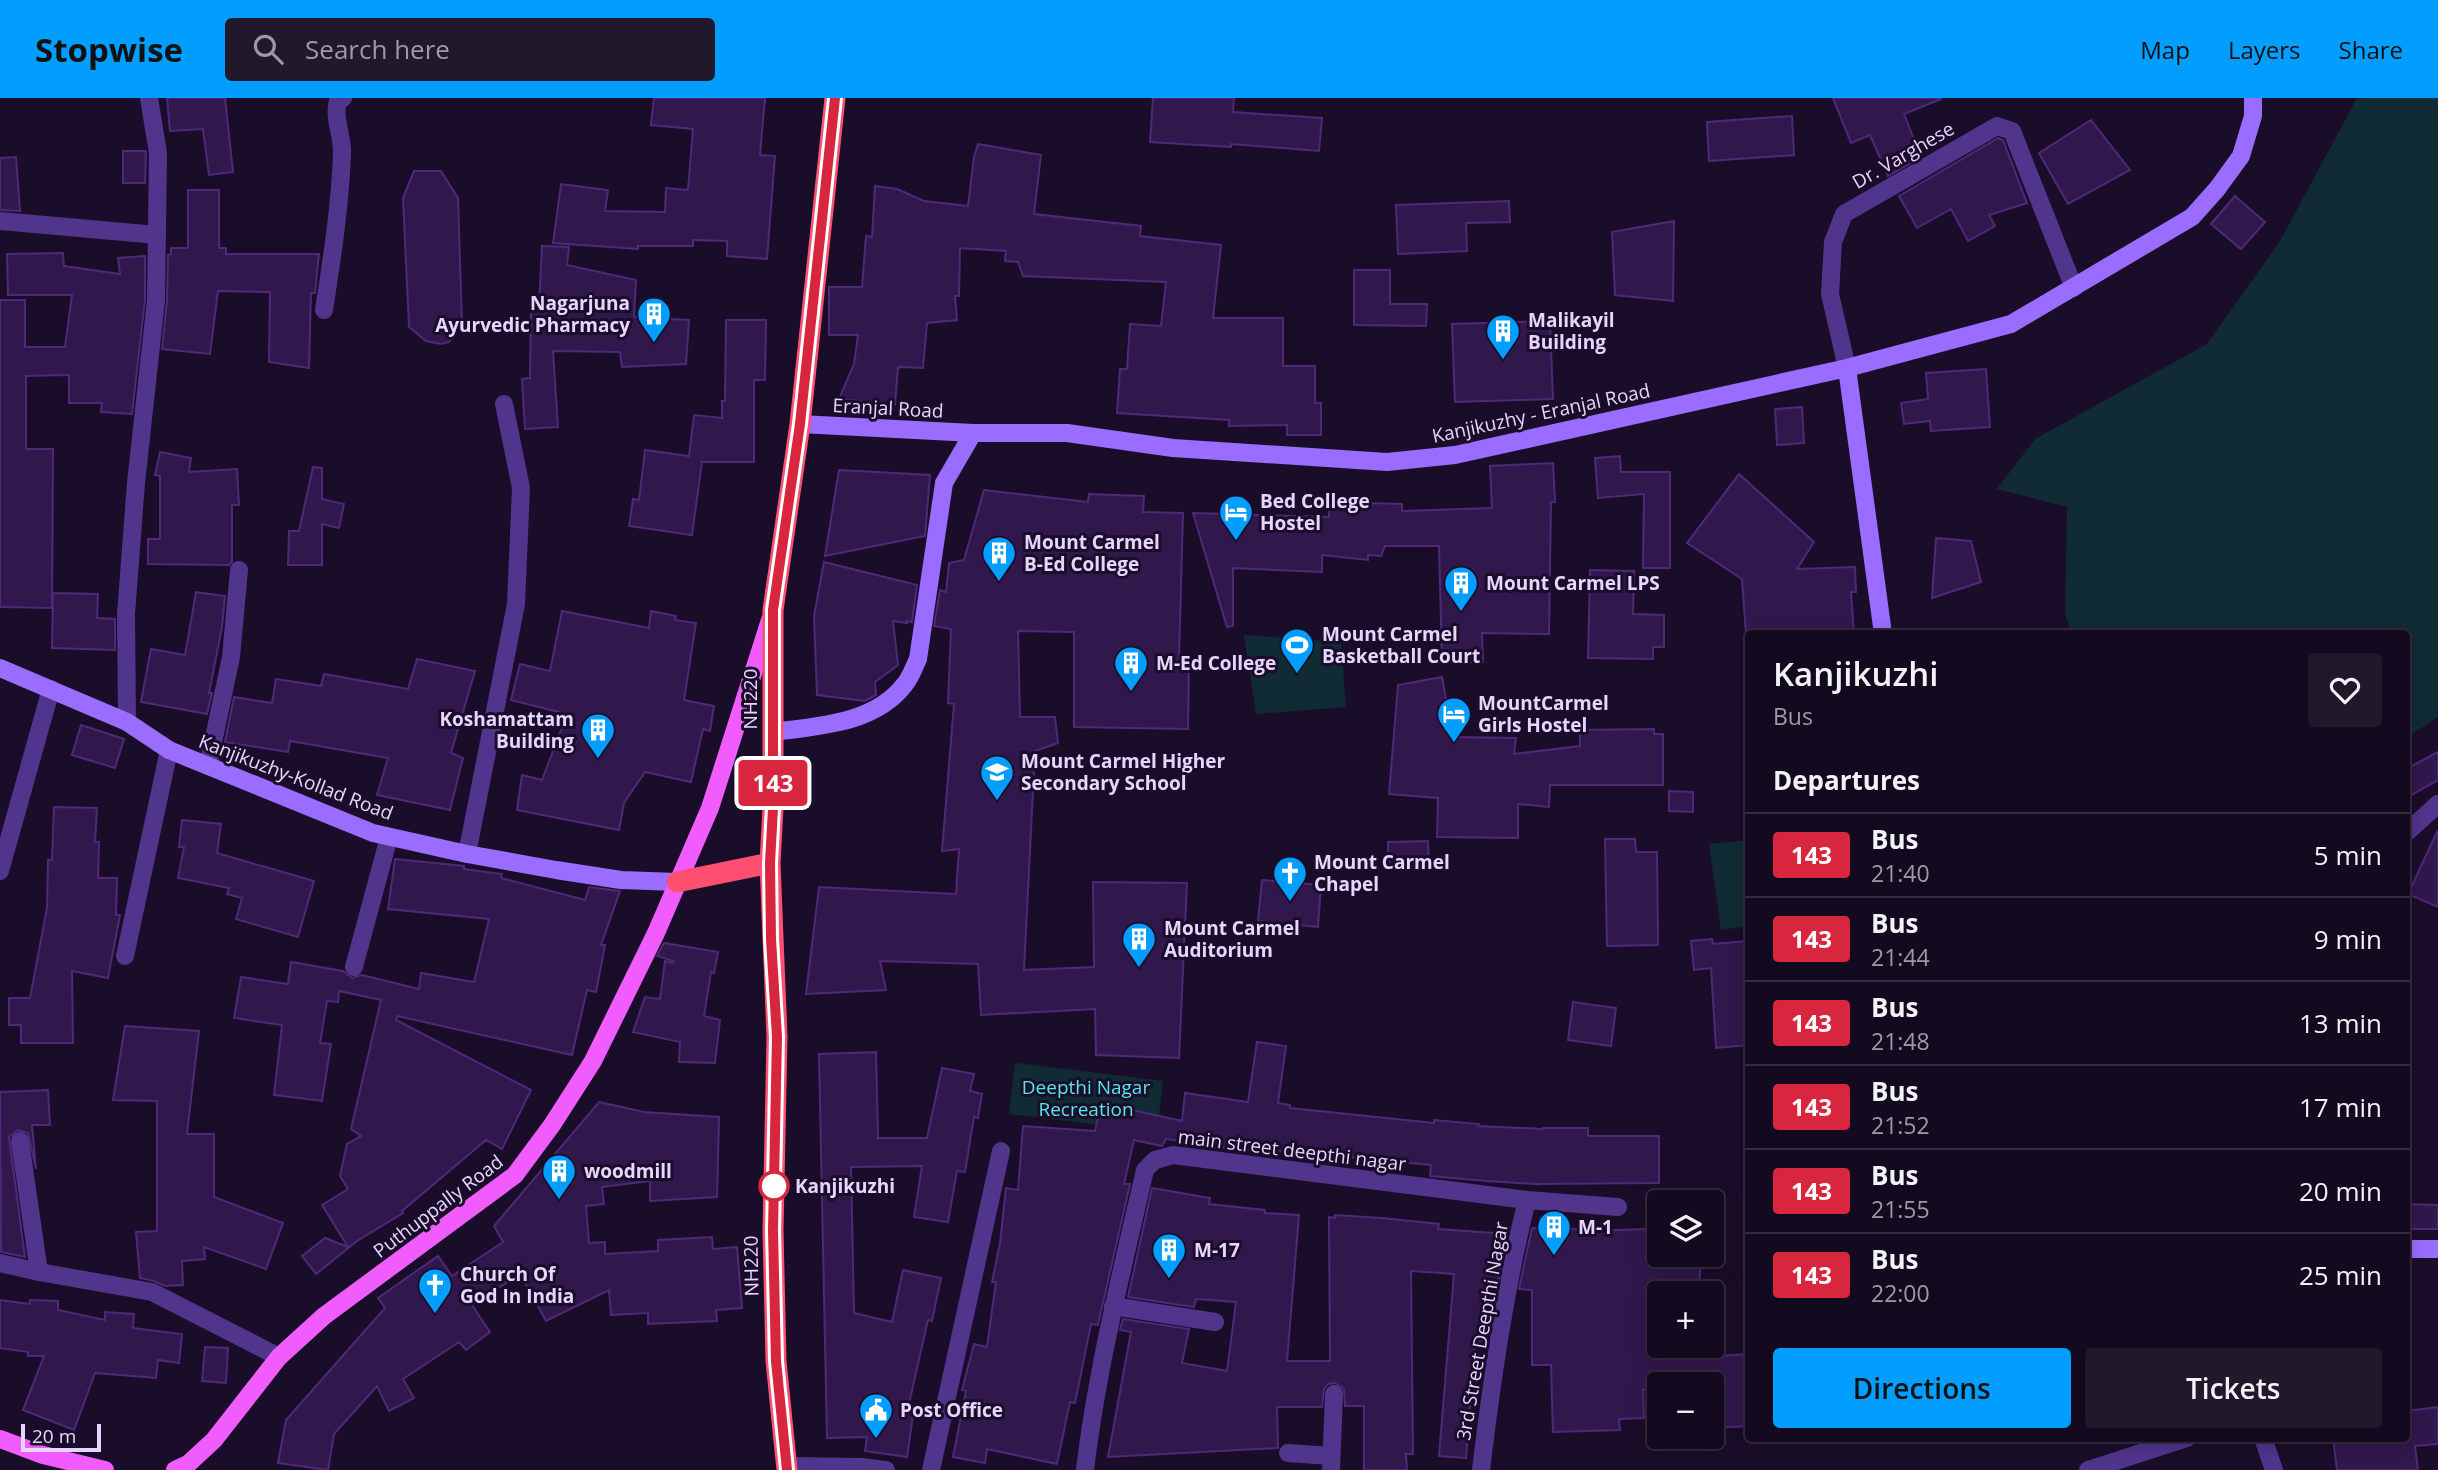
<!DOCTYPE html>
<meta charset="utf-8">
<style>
:root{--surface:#140a1f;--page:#21182c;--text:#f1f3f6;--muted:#9d9aa4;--line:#332b3d;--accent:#019dff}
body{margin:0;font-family:"Open Sans",sans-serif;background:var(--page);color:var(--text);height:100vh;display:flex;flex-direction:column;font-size:26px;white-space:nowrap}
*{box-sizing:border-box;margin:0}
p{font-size:23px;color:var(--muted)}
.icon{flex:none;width:38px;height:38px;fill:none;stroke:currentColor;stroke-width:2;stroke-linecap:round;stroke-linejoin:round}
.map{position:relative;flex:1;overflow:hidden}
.drawer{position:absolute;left:1745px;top:532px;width:665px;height:812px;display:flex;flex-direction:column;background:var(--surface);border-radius:7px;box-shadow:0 4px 18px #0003,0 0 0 2px var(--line)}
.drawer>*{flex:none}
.badge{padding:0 14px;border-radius:5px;font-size:24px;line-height:46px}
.controls{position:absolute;left:1647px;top:1092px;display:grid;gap:14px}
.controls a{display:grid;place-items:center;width:77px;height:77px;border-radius:7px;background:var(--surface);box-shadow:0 4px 18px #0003,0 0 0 2px var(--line);font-size:35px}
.scale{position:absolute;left:21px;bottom:18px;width:80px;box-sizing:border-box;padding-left:7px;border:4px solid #e6d5ff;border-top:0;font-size:19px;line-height:24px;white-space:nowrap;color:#e6d5ff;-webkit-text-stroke:5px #1a0d29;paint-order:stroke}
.map>.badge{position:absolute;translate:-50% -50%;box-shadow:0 0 0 4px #fff}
h2{padding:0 28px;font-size:26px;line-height:63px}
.round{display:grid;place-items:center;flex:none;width:74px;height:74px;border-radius:7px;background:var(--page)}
.headline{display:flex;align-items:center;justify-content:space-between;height:119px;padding:0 28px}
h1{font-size:33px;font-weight:600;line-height:52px}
.primary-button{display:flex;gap:14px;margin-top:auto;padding:14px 28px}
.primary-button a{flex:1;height:80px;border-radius:7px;background:var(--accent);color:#111;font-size:28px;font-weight:600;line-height:80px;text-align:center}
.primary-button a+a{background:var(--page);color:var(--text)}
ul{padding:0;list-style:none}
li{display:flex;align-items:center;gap:21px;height:84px;padding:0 28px;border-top:2px solid var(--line)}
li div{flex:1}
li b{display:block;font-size:26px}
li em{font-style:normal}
li .badge{min-width:77px;font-weight:700;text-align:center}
header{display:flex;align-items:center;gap:42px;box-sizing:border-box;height:98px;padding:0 35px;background:var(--accent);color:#111}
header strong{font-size:33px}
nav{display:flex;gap:38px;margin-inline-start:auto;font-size:24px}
.search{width:490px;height:63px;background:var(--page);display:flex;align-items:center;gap:18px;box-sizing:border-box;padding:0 24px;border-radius:7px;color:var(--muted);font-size:26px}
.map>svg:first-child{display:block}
.green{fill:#102b34}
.building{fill:#31184c;stroke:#50287a;stroke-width:2}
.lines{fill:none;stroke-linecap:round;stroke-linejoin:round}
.street{stroke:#51348c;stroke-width:18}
.secondary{stroke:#9a6cff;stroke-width:18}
.primary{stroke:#f15cff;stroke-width:18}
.highway{stroke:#ff5072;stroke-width:21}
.line-casing{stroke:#fff;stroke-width:16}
.line{stroke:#d7263d;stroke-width:10}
.stop-dot{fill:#fff;stroke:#d7263d;stroke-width:3.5}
.labels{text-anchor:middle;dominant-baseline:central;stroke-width:6;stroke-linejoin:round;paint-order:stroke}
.street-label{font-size:19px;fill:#e6d5ff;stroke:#1a0d29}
.poi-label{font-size:19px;font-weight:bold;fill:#e6d5ff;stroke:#1a0d29;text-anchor:start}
.park-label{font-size:19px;fill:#56e5eb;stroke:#1a0d29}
.stop-label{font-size:19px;font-weight:bold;fill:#e6d5ff;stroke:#1a0d29;text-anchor:start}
</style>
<header>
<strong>Stopwise</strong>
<div class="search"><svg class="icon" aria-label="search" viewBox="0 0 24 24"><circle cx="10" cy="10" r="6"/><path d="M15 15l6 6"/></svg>Search here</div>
<nav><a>Map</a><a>Layers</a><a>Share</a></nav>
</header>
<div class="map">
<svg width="2438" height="1372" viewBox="0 0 2438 1372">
<rect width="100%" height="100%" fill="#1a0d29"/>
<path class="green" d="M2357 0H2438V619L2406 640V536L2071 535 2065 516 2067 409 1997 391 2035 341 2207 246 2280 143Z
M1244 537 1341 544 1346 609 1256 616Z
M1748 742V828L1721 832 1709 746Z
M1015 965 1163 983 1157 1034 1009 1016Z"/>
<path class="building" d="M167 0H225L233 74 209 77 203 31 170 33Z
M654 0H765L760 57 775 58 767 161 727 158V143L693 142V148H638V151L553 145 561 86 608 92 605 113 665 114 666 90 688 92 693 31 651 27Z
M1153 0H1234L1233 14 1322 20 1319 53 1231 46V49L1150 44Z
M1833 0H1941V1L1904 16 1921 59 1888 78 1870 37 1851 45Z
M1792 18 1794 57 1709 63 1707 24Z
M2091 22 2130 72 2068 106 2039 55Z
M1998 40 2003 42 2027 105 1989 117 1995 128 1968 143 1951 111 1917 130 1899 98Z
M978 46 1041 57 1034 116 1141 128 1140 138 1221 147 1213 220H1283V268H1315V305H1321V337H1287V327L1229 328V322L1117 315 1120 271H1127L1130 226 1161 228 1166 184 1023 178 1018 164 1005 163 1006 153 960 150 959 198H955L957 222 927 225 923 270 898 269 895 307 839 301 854 266 858 237H829V189H862L866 138 872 139 875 88 897 91 924 103 968 108 974 59Z
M123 53H146L145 85H123Z
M16 59 20 113 0 112V60Z
M414 73H441L458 100 462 226 449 244 441 246 426 243 409 229 403 100Z
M188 92H219V150H226V156H319L315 195H311L309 270 269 264 270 194 218 193 210 256 162 251 167 202 168 157 171 156V150H188Z
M2235 98 2265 124 2241 151 2211 126Z
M1509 103 1510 124 1466 125 1467 153 1398 156 1396 107Z
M1674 123 1673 203 1615 197 1612 134Z
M542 148 569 149 567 167 636 182 634 219 689 222 686 266 622 269 620 254 553 253 558 329 525 331 522 281 530 280 531 207H539Z
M63 155 64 168 120 176 118 160 145 158V201L132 316 101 314 102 305H69V277L26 278V351H53L52 510 0 509V202H25V249H65L72 197H8L7 156Z
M1354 172H1390V206H1427L1426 228 1354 227Z
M726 222H766L765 282H754V364H702L692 437 629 428 633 401 639 402 645 352 689 358 694 317 722 320V303H725Z
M1550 223 1553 301 1455 304 1452 226Z
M1986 271 1990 329 1931 333 1930 323 1904 326 1901 305 1928 301 1926 275Z
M1802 309 1804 345 1777 347 1775 311Z
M160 354 191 360 189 374 237 371 239 407H232V464L229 467 148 466V441H160V378L155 377Z
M1620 358 1621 374H1670V470H1643L1644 396 1598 400 1595 360Z
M1553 365 1555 404H1551L1549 536 1482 535 1483 564 1442 565 1439 448H1385L1381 458 1368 457V462L1322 457V474L1233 470V528L1227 529 1193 415 1329 419V404L1402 406V413L1492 410 1490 368Z
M313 369 322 370V401L344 406 339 430 322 426V467H288L289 433H299Z
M839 372 930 377 925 438 825 458Z
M1739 376 1814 444 1797 471 1855 469 1856 494H1851L1854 536H1746L1742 481 1687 445Z
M984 392 1088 404 1089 396 1144 398 1143 414 1183 415 1179 561 1189 562 1188 631 1074 629V534L1018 533 1020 619H1055L1058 645 1035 653 1024 872 1094 869 1093 784 1187 785 1179 960 1096 957 1095 911 981 917 978 866 880 863 886 892 806 896 819 789 956 796 959 751 942 753 954 606 948 605 951 531 934 528 940 492 946 494 949 465 964 462Z
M1936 440 1971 443 1981 484 1932 500Z
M824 464 917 487 912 524 907 523V525L893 523 898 567 875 584 876 597 865 603 817 597 814 518Z
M1590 472 1634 473 1633 516 1664 517V549H1653V561L1588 560Z
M196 494 225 498 222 529 209 595H212L207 616 141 604 151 551 185 557Z
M53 495 98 496 97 520 115 521V552L52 550Z
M562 513 649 530 651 513 676 518 675 522 696 525 684 602 714 608 710 633 703 631 691 684 645 674 624 705 619 732 517 712 522 677 542 682 567 616 511 602 520 566 550 573Z
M417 561 475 573 451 655 463 660 450 712 377 697 388 660 290 643 288 654 225 644 234 599 272 605 276 581 321 588 324 576 408 591Z
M1442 579 1453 639 1516 640 1514 656 1580 648V632L1654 631V636H1663V687H1550L1549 709 1518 706V740L1437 739 1438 700 1389 696 1398 587Z
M81 627 124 641 115 670 72 657Z
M2438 654V682L2406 700V671Z
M1669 693 1693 694V714L1669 713Z
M54 709 97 710 95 744H99L98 780H117L116 817H120L108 880 72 873 73 945H21V927H9V900H30L47 810 48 762H52Z
M182 722 221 726 217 755 314 783 298 839 236 821 242 800 227 796 229 790 178 780 184 749H179Z
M2438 732V809L2408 796Z
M1605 741H1635L1636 754H1657L1658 847 1607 848Z
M1428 743 1429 769 1388 770V744Z
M395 761 464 768V771L502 776 501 780 585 802 589 789 620 793 601 847H605L596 894 587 892 572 957 397 918 396 922 531 992 502 1051 486 1042 402 1113 403 1115 357 1143 316 1176 302 1158 325 1140 348 1149 322 1107 348 1091 340 1078 347 1046 361 1038 351 1031 381 902 339 893 338 904 327 903 320 945 331 946 322 1003 274 997 282 927 234 920 241 879 288 886 291 864 343 873 352 880 362 877 419 891 421 875 474 884 489 821 388 811Z
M1262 782 1321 787 1318 829 1258 823Z
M1712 841 1713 846 1748 843V947L1716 950 1711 870 1694 872 1691 843Z
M664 845 718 854 714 875 711 874 704 918 720 922 715 965 679 964 680 944 633 934 645 899 660 901 665 863 673 865 674 863 657 858Z
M1573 904 1616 910 1611 948 1568 942Z
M125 928 199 933 187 1036H214V1099L283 1125 266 1171 204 1149 205 1161 182 1163 183 1187 165 1188 154 1183 140 1180 136 1134 157 1133V1003L113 1002Z
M1257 944 1286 948 1278 1005 1290 1007V1010L1434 1025V1022L1479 1026 1478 1028 1543 1031V1030H1588V1038H1659V1085L1536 1086 1487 1083 1430 1078 1431 1067 1348 1059 1347 1065 1303 1060 1304 1055 1236 1051 1166 1041 1162 1048 1134 1042 1124 1086H1130L1098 1227 1091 1226 1075 1305 1070 1304 1057 1366 987 1351 985 1365 953 1359 966 1293 962 1292 974 1246 987 1249 996 1184H992L1000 1145 1006 1090 1018 1092 1023 1028 1095 1033 1101 1005 1182 1023 1185 995 1248 1004Z
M876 954 878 1040H927L942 970 974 976 970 993 982 996 978 1020 974 1019 965 1074 957 1073 948 1124 914 1119 922 1068 851 1069 854 1215 892 1224 903 1172 941 1180 932 1223 928 1222 908 1310H914L907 1359 865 1353 867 1339 827 1340 819 956Z
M48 992 50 1027H32L36 1071 28 1035 18 1032 9 1039 25 1159 1 1154 0 994Z
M599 1004 644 1014 719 1019 717 1099 650 1103V1083L602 1089 604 1106 586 1108 589 1145 605 1144V1156L658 1153V1142L712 1139 713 1151 737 1149 742 1210 716 1212 717 1223 648 1226V1215L611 1217 609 1192 546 1223 520 1176 472 1207 490 1234 466 1252 459 1244 403 1281 414 1300 389 1313 377 1288 334 1336 328 1372 278 1365 286 1322 385 1210 378 1200 438 1158 452 1178 503 1144 494 1128Z
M1152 1090 1210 1100 1209 1106 1265 1112V1115L1299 1117 1287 1263H1330L1329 1119 1335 1120V1117L1382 1120 1439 1126 1438 1131 1507 1136 1497 1190 1489 1189 1484 1244 1475 1243 1466 1360 1439 1358 1454 1176 1411 1173 1413 1356H1406L1407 1372H1364V1308H1345L1344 1291 1335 1285 1328 1286 1324 1291 1322 1309H1277L1278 1350 1108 1359 1131 1234 1120 1232 1123 1221 1189 1231 1182 1265 1227 1273 1236 1204 1196 1201 1194 1209 1128 1199Z
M2406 1106 2438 1107V1131H2406Z
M1532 1130 1579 1131V1133L1651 1131 1652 1157H1701L1699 1195H1659V1248H1700L1701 1259 1748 1256V1328L1712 1330V1286H1659V1291L1643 1292 1644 1320 1619 1321 1620 1332 1553 1334 1551 1267H1532V1192L1519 1191Z
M0 1202 30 1206V1202L58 1203V1212L105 1222V1214L134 1216 133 1230 182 1236 179 1265 158 1262 156 1280 95 1275 74 1332 23 1312 44 1258H28V1254L0 1250Z
M205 1249 228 1250 226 1285 202 1283Z
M2438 1309V1346L2415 1348 2418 1372H2337L2333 1340H2406V1313Z"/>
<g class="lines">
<path class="street" d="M0 123 157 137
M324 212C332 160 340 109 342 56 343 38 333 21 338 3L343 0
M1847 270 1830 196 1833 144 1844 116 1997 28 2012 33 2074 190
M127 624 126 516 136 385 156 202 158 55 149 0
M208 668 231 559 239 472
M2406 735 2438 706
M467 756 516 506 521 390 504 306
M0 773 51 591
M125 858 169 652
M354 869 389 739
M0 1165 39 1174 20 1043
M39 1174 152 1194 279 1259
M1113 1208 1215 1224
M2263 1340 2274 1372
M1288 1355 1331 1358
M786 1368 861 1369 886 1372
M931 1372 1001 1053
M1085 1372C1097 1271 1122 1172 1145 1072L1155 1062 1173 1057 1527 1102 1618 1109
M1331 1372 1334 1296
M1481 1372C1492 1281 1505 1191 1527 1102
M2088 1372 2187 1340"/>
<path class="secondary" d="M1847 270 2011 226 2192 119 2217 91 2241 58 2253 18V0
M800 326 973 335H1067L1173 350 1387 364 1455 357 1847 270 1883 536
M0 570 127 624 169 652 373 735 467 756 556 772 621 782 677 784
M773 634C818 628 875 626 905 586 911 579 914 569 918 561L944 385 973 335
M2406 1151H2438"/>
<path class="primary" d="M0 1341 43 1357 105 1372
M175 1372 188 1366 214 1342 279 1259 324 1218 515 1077 552 1027 593 963 656 835 710 710 770 522"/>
<path class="highway" d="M677 784 770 765
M787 1372 776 1263 773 1132 777 939 770 765 773 710V512L800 326 835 0"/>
</g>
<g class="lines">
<g class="line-casing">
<path id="line" d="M787 1372 776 1263 773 1132 777 939 771 841 770 765 773 710V512L800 326 835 0"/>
</g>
<use href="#line" class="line"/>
</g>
<defs>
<g id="building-pin" transform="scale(1.75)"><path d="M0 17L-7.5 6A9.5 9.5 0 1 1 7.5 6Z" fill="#019dff" stroke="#1a0d29"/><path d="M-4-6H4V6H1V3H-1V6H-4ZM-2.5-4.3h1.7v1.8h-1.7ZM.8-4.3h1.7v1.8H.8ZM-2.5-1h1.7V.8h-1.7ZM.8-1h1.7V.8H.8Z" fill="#fff"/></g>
<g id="hotel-pin" transform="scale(1.75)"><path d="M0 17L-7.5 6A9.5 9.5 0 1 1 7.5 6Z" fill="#019dff" stroke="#1a0d29"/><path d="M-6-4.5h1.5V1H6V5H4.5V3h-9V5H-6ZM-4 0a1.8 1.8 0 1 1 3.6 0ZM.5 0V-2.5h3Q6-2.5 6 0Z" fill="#fff"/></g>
<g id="stadium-pin" transform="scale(1.75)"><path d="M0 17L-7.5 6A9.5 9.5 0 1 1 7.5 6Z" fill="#019dff" stroke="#1a0d29"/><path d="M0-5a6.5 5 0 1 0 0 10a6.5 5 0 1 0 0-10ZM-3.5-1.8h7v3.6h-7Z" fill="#fff"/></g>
<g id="school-pin" transform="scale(1.75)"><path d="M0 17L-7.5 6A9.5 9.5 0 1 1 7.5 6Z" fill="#019dff" stroke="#1a0d29"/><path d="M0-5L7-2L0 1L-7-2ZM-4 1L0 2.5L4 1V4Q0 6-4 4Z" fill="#fff"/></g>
<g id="church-pin" transform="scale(1.75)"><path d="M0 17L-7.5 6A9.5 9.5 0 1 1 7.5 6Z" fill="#019dff" stroke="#1a0d29"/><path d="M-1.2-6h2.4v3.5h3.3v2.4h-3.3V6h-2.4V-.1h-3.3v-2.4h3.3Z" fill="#fff"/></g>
<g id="civic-pin" transform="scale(1.75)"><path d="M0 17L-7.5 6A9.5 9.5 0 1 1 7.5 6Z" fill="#019dff" stroke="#1a0d29"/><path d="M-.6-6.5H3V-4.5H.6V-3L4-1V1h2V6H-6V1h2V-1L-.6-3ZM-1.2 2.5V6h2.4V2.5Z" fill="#fff"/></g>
</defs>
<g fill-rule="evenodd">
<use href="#building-pin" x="654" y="216"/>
<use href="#building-pin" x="1503" y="233"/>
<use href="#hotel-pin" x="1236" y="414"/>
<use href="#building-pin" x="999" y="455"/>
<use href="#building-pin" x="1461" y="485"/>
<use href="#stadium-pin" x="1297" y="547"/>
<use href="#building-pin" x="1131" y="565"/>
<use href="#hotel-pin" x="1454" y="616"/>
<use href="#building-pin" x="598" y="632"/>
<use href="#school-pin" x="997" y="674"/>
<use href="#church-pin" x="1290" y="775"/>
<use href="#building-pin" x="1139" y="841"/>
<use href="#building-pin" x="559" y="1073"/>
<use href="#building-pin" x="1554" y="1129"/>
<use href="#building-pin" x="1169" y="1152"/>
<use href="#church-pin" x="435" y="1187"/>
<use href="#civic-pin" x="876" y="1312"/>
</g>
<circle class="stop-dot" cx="774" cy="1088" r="14"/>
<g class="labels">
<g class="street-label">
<text transform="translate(1903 57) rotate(-30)">Dr. Varghese</text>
<text transform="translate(888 310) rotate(3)">Eranjal Road</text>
<text transform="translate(1541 315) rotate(-12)">Kanjikuzhy - Eranjal Road</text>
<text transform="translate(750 601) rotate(-90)">NH220</text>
<text transform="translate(296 679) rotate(21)">Kanjikuzhy-Kollad Road</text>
<text transform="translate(1292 1052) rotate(7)">main street deepthi nagar</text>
<text transform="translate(438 1108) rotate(-37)">Puthuppally Road</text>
<text transform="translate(751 1168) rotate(-91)">NH220</text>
<text transform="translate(1482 1233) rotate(-80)">3rd Street Deepthi Nagar</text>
</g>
<g class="poi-label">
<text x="630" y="205" text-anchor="end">Nagarjuna<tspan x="630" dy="22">Ayurvedic Pharmacy</tspan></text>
<text x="1528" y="222">Malikayil<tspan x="1528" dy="22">Building</tspan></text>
<text x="1260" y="403">Bed College<tspan x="1260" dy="22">Hostel</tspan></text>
<text x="1024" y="444">Mount Carmel<tspan x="1024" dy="22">B-Ed College</tspan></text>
<text x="1486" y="485">Mount Carmel LPS</text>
<text x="1322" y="536">Mount Carmel<tspan x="1322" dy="22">Basketball Court</tspan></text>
<text x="1156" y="565">M-Ed College</text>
<text x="1478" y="605">MountCarmel<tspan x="1478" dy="22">Girls Hostel</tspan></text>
<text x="574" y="621" text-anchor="end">Koshamattam<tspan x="574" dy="22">Building</tspan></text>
<text x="1021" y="663">Mount Carmel Higher<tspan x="1021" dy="22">Secondary School</tspan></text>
<text x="1314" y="764">Mount Carmel<tspan x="1314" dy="22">Chapel</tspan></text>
<text x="1164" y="830">Mount Carmel<tspan x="1164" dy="22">Auditorium</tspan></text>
<text x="584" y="1073">woodmill</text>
<text x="1578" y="1129">M-1</text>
<text x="1194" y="1152">M-17</text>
<text x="460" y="1176">Church Of<tspan x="460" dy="22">God In India</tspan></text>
<text x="900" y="1312">Post Office</text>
</g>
<g class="park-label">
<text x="1086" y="989">Deepthi Nagar<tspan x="1086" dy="22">Recreation</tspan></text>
</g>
<g class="stop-label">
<text x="795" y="1088">Kanjikuzhi</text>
</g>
</g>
</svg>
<div class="controls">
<a><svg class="icon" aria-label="layers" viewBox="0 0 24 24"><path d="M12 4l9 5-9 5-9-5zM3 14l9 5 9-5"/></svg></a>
<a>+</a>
<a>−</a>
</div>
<div class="scale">20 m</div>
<b class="badge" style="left:773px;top:685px;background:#d7263d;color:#fff">143</b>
<section class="drawer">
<div class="headline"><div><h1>Kanjikuzhi</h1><p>Bus</p></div><a class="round"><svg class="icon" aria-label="heart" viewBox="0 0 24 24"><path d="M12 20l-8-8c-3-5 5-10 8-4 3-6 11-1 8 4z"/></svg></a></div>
<h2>Departures</h2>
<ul>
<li><span class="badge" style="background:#d7263d;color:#fff">143</span><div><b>Bus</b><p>21:40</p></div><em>5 min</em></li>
<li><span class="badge" style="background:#d7263d;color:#fff">143</span><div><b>Bus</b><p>21:44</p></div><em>9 min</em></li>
<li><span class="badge" style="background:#d7263d;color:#fff">143</span><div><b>Bus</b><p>21:48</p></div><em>13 min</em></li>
<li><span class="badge" style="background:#d7263d;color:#fff">143</span><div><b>Bus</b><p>21:52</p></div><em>17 min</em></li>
<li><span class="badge" style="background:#d7263d;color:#fff">143</span><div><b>Bus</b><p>21:55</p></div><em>20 min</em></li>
<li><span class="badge" style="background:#d7263d;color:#fff">143</span><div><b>Bus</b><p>22:00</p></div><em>25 min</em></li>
</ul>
<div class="primary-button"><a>Directions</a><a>Tickets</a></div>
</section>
</div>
